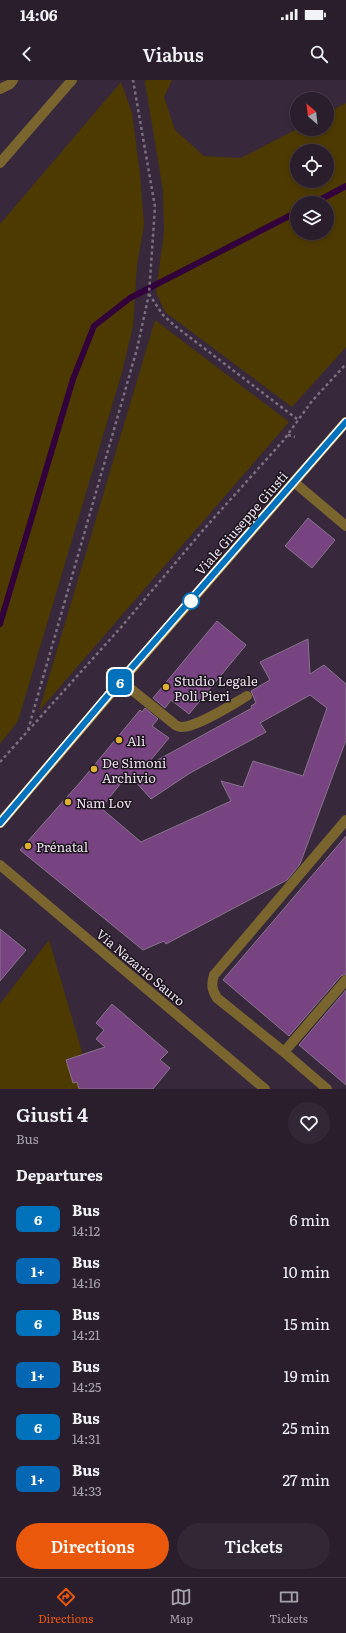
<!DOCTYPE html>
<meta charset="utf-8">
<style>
:root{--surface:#2a1e2d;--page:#322735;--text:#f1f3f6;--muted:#a5a2aa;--line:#463c49;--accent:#ea580c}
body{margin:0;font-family:Literata,serif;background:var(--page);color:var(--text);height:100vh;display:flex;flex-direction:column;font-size:15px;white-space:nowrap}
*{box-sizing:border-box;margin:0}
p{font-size:13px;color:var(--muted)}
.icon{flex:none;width:22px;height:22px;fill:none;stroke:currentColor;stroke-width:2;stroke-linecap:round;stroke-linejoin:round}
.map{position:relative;height:1009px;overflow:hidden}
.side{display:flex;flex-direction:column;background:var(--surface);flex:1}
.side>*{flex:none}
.badge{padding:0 8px;border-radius:6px;font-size:14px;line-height:26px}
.needle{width:26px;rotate:332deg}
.controls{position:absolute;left:290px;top:12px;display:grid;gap:8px}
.controls a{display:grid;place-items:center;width:44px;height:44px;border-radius:50%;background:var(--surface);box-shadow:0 2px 6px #0003,0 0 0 1px var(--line);font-size:20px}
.map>.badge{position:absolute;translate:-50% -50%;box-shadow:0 0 0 2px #fff}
h2{padding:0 16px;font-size:15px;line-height:36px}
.round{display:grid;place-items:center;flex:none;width:42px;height:42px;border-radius:21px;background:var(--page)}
.head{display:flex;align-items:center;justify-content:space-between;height:68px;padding:0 16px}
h1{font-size:19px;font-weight:600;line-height:30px}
.cta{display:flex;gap:8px;margin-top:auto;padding:8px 16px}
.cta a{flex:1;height:46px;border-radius:24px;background:var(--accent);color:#fff;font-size:16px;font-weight:600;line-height:46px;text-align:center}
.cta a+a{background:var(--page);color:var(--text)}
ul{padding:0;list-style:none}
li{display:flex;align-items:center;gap:12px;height:52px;padding:0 16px}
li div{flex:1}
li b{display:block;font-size:15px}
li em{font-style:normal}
li .badge{min-width:44px;font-weight:700;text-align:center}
.status{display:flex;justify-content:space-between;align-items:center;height:28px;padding:0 20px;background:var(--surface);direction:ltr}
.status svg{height:11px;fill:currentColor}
header{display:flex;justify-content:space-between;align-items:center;height:52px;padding:0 16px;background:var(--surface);font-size:18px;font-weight:600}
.menu{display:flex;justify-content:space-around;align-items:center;height:56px;border-top:1px solid var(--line);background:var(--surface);font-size:11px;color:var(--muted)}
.menu a{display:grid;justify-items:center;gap:2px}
.menu .active{color:var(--accent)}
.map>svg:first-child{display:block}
.green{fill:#4d3a00;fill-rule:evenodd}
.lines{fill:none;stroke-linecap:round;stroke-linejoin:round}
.stream{stroke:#32003b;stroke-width:6}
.building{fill:#774481;stroke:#87748b;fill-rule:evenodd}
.path{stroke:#7c6f80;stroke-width:2.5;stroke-dasharray:3 3;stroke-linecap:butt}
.service{stroke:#7a652f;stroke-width:10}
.pedestrian{stroke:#7a652f;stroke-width:10}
.minor{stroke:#7a652f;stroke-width:10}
.primary{stroke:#bd9b3e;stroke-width:10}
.line-casing{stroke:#fff;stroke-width:9}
.line{stroke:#0072bc;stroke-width:6}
.stop-dot{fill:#fff;stroke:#0072bc;stroke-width:2}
.poi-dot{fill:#ddb233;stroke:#1b141d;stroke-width:1.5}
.labels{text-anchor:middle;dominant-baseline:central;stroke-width:3;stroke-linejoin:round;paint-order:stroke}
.street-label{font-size:13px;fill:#ebe1ed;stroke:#1b141d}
.poi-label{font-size:13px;fill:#ebe1ed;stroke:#1b141d;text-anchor:start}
</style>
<div class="status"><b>14:06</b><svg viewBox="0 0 49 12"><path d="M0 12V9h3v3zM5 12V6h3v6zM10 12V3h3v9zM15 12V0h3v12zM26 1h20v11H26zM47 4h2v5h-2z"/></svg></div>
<header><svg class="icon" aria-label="back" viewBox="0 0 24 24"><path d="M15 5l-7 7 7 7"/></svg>Viabus<svg class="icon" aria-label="search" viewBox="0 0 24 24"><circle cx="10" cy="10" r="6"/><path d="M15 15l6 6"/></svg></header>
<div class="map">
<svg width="346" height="1009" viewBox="0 0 346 1009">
<rect width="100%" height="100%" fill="#38283c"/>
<path class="green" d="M146 0H172L164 17 175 50 204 76 241 78 297 49H327V33L346 23V267L292 327 165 232 156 212 164 152 163 111 145 2ZM297 71H327V101H297ZM297 123H327V153H297Z
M121 2 132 33 140 94 144 145 137 185 133 246 122 292 18 641 0 664V144Z
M155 240 289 342 39 631Z
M49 860 93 1009H0V924Z"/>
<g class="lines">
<path class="stream" d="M314 123 346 106
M0 544 73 299 94 246 130 218 297 132"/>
</g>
<path class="building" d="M308 438 335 460 312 488 285 466Z
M217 541 246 565 189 634 171 620 165 628 153 618Z
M308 559 310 594 324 585 346 604V660L300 784 287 800 166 864 164 861 143 870 20 770 82 700 140 630 142 632 145 628 158 639 152 646 169 658 145 687 252 628 251 626 256 623 251 611 270 600 260 582ZM310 615 327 628 303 696 253 681 243 707 221 701 231 721 141 762 101 728 125 698 132 703 134 700 151 719 190 693 266 652 260 643Z
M346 756V894L341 896 289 956 223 900Z
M0 849 26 870 0 901Z
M346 910V1005L299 965Z
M112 924 168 972 160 980 170 988 153 1009H79L77 1002 73 1003 66 980 105 967 96 959 104 950 96 943Z"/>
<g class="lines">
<path class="path" d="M149 214 163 235 175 246 297 339
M288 355 295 357
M28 650 137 269 149 214 155 127 133 0
M0 682 123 545 204 449 283 361 312 321 346 284"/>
<path class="service" d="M0 9 10 4 13 0
M121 601 173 643C175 645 179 647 181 647 196 648 233 624 247 616
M284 972 346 900
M327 1009 284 972 217 918C212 910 211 905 214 895L346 740"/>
<path class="pedestrian" d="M0 83 72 0"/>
<path class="minor" d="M294 402 346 446
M0 785 265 1009"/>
<path class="primary" d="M0 743 121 601 346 342"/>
</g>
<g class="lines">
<g class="line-casing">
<path id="line" d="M0 743 121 600 346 342"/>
</g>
<use href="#line" class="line"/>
</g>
<circle class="stop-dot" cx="191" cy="521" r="8"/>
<g class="poi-dot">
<circle cx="166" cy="607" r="4"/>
<circle cx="119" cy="660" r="4"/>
<circle cx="94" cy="689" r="4"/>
<circle cx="68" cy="722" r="4"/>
<circle cx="28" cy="766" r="4"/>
</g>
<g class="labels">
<g class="street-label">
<text transform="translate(241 443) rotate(-49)">Viale Giuseppe Giusti</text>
<text transform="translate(141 887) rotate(40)">Via Nazario Sauro</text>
</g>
<g class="poi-label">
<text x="174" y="600">Studio Legale<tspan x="174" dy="15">Poli Pieri</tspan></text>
<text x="127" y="660">Ali</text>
<text x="102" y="682">De Simoni<tspan x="102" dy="15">Archivio</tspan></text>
<text x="76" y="722">Nam Lov</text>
<text x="36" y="766">Prénatal</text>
</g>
</g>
</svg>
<div class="controls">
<a><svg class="needle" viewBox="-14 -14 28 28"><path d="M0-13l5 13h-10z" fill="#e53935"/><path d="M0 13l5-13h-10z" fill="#a5a2aa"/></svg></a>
<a><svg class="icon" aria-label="locate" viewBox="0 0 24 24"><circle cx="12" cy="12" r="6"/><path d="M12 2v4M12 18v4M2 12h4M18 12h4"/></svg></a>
<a><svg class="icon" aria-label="layers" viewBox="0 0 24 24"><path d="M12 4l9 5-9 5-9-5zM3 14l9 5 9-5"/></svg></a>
</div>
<b class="badge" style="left:120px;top:602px;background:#0072bc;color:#fff">6</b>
</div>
<section class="side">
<div class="head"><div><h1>Giusti 4</h1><p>Bus</p></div><a class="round"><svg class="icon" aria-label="heart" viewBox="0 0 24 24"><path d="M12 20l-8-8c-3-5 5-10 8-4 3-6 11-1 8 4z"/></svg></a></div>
<h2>Departures</h2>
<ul>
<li><span class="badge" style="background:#0072bc;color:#fff">6</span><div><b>Bus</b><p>14:12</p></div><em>6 min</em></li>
<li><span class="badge" style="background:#0566b3;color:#fff">1+</span><div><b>Bus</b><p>14:16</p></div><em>10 min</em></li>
<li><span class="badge" style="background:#0072bc;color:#fff">6</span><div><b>Bus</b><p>14:21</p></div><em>15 min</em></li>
<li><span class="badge" style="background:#0566b3;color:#fff">1+</span><div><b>Bus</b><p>14:25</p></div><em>19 min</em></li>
<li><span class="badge" style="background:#0072bc;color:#fff">6</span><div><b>Bus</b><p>14:31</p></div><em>25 min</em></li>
<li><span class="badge" style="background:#0566b3;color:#fff">1+</span><div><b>Bus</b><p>14:33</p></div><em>27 min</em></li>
</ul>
<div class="cta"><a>Directions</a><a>Tickets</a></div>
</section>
<nav class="menu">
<a class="active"><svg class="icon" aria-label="directions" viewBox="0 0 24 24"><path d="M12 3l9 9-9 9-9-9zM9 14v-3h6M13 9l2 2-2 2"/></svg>Directions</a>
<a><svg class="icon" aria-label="map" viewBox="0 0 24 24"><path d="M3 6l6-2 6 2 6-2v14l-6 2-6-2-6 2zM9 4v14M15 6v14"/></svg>Map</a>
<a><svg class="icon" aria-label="tickets" viewBox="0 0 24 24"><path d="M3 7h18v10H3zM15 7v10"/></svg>Tickets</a>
</nav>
